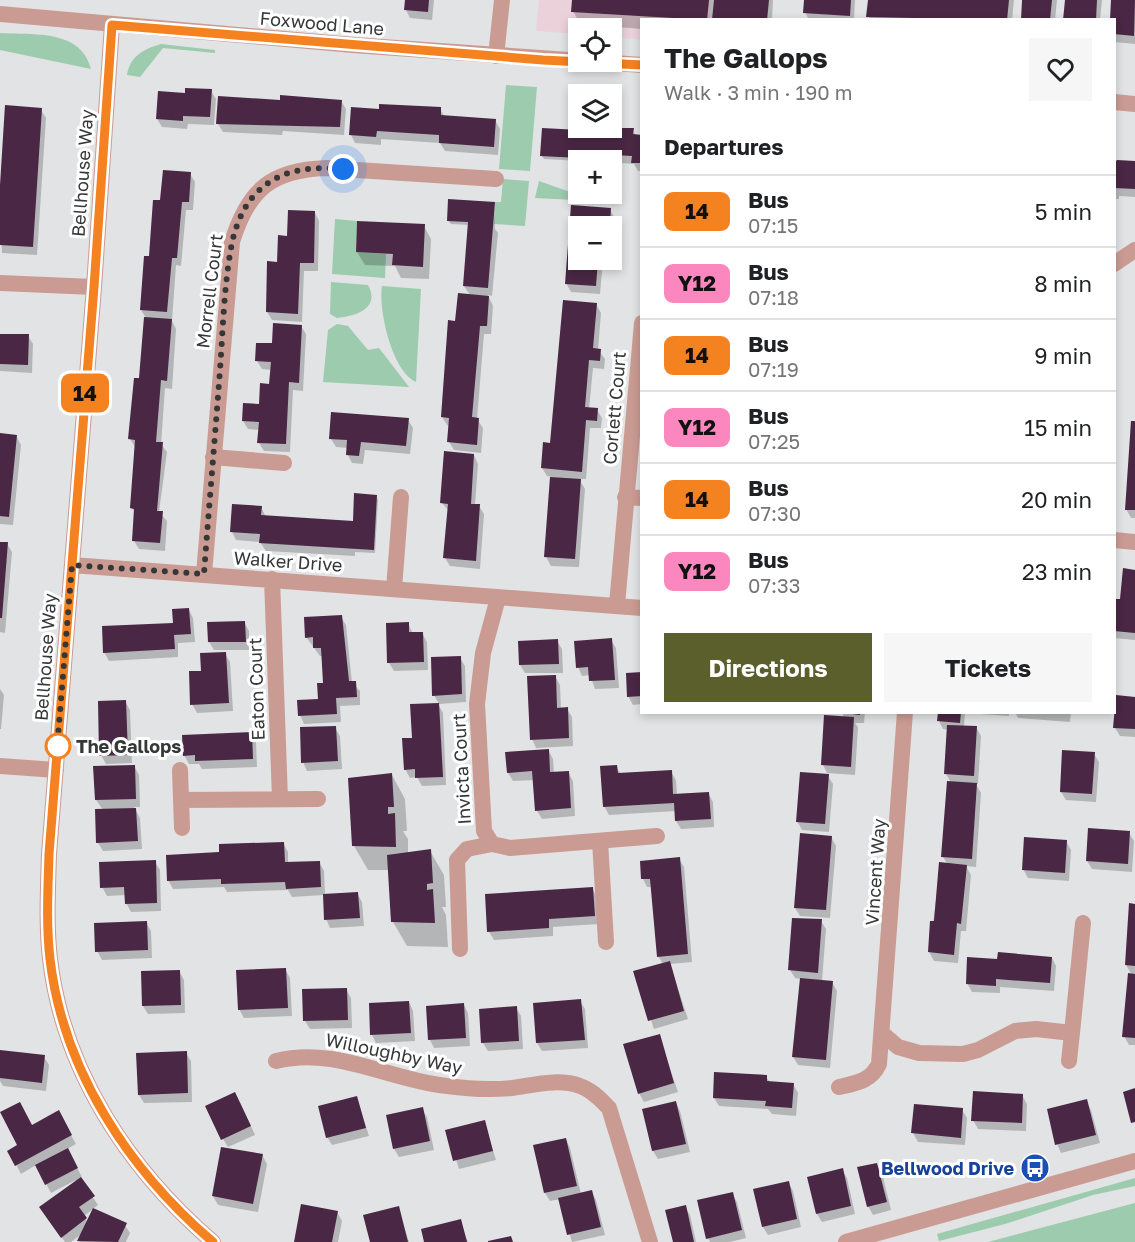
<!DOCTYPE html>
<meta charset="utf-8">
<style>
:root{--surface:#fff;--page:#f6f6f6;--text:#202124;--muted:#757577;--line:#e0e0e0;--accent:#5a5f2c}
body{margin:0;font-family:"Golos Text",sans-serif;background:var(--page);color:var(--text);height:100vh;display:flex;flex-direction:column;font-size:22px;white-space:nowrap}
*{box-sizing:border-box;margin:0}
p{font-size:20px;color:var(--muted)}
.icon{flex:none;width:33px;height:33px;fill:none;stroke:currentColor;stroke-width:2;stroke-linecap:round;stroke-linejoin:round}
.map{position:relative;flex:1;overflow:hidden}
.sheet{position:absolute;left:640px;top:18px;width:476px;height:696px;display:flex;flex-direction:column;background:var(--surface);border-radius:0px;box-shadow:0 3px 9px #0003}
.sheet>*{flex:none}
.badge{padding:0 12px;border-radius:9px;font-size:21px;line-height:39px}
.fabs{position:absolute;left:568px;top:18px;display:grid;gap:12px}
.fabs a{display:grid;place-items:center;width:54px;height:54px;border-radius:0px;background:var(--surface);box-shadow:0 3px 9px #0003;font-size:30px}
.you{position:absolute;width:30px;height:30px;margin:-15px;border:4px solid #fff;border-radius:50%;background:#1a73e8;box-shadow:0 0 0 9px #1a73e833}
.map>.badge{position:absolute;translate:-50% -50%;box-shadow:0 0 0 3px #fff}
h2{padding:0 24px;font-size:22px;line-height:54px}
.round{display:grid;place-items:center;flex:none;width:63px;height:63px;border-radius:0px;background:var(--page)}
.summary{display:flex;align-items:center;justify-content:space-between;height:102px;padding:0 24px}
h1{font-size:28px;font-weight:700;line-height:45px}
.cta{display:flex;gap:12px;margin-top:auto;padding:12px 24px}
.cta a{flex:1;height:69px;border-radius:0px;background:var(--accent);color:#fff;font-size:24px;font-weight:700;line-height:69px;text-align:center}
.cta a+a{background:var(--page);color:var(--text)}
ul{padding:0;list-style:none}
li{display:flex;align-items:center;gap:18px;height:72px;padding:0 24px;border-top:2px solid var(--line)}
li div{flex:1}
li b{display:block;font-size:22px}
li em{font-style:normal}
li .badge{min-width:66px;font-weight:700;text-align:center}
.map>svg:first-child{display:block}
.commercial{fill:#ebd2da}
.green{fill:#9ccbae}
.shadow{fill:#0003}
.building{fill:#4a2744}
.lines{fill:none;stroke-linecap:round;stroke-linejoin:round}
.service{stroke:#ca9b93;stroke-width:16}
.minor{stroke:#ca9b93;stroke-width:16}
.tertiary{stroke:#ca9b93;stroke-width:16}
.line-casing{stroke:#fff;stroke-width:14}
.line{stroke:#f58220;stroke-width:9}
.walk{stroke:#363737;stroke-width:6;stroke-dasharray:0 10.8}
.stop-dot{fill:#fff;stroke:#f58220;stroke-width:3}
.labels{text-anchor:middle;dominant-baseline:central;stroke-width:6;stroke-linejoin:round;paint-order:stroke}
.street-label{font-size:18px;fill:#363737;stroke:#fff}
.stop-label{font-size:18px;font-weight:bold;fill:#363737;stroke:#fff;text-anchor:start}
.transit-label{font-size:18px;font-weight:bold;fill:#164399;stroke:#fff;text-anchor:end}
</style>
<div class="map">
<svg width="1135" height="1242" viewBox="0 0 1135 1242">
<rect width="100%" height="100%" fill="#e2e3e5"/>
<path class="commercial" d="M539 0H710L709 19 642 20V40L612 37V28H579V34L536 31Z"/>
<path class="green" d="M0 33C33 35 81 29 91 69L0 50Z
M161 44 215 50V53L163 48 140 77 127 75C130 56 144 49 161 44Z
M506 85 537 87 530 171 499 169Z
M503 179 529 181 525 226 494 224 495 202H501Z
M539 181 596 201 535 198Z
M335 219 357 221 356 252 386 254 385 278 332 274Z
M331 282 368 285C381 309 355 316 337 318L330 314Z
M382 286 421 289 416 382C392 372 378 309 382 286Z
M337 324 348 326 368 350 379 348 409 387 323 382 328 330Z
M1135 1178V1186L1093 1195 1005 1224 939 1241 937 1234Z
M1135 1203V1242H988Z"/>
<path class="shadow" d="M406 0H434L432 20 410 18 406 10Z
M574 0H773L772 20H642V29L580 24 573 11Z
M806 0H855L854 20H809L805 12Z
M869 0H1014L1012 20H869Z
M1024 0H1057L1055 20H1022Z
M1066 0H1102L1100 20H1065Z
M1113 0H1135V44L1115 42Z
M211 91 216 99 214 125 188 124 187 129 162 127 157 119 186 95Z
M341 101 346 109 344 135 283 131 282 135 223 132 218 124Z
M440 109 445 117 495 120 500 129 498 155 445 151 440 143 381 139V145L355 143 351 135 380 111Z
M41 110 46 118 37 255 2 253 0 204Z
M582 128 633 130 636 136 642 137V171H638L634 164 585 160 581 153 579 161 544 159 542 156 582 132Z
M1135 162V197L1119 196V199H1114V165Z
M190 174 195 182 193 210H186L181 266 176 265 172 321 176 329 172 389 165 388 161 444 167 452 159 512 167 521 165 551 139 549 134 541 136 512 131 508 135 447 130 439 141 380 146 318 141 310 162 202Z
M494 203 495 229 498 233 492 296 488 295 493 306 491 334H484L477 419 483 428 481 453 454 450 449 442 450 426 447 425 442 417 457 323 470 295 464 286 469 225 451 224 448 220Z
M573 206 610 210 615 218 613 241 612 226H579V260H603L600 294 571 292 566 283Z
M315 213 319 221 318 271H304L302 322 272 320 267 312 279 263 289 238Z
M359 222 424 226 431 239 429 279 401 278 395 266 365 265 357 252Z
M596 304 601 313 598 350 605 359 604 369 593 368 589 409 597 410 602 418 601 428H590L586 479H579L585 489 579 567 551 566 546 557 552 477 547 476 542 468Z
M301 326 306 334 303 391 293 390 290 452 264 451 259 443 260 430 248 429 243 421 260 406 271 385 272 370 262 369 257 361Z
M0 335 28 336 33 344 32 373 0 371Z
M408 420 413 428 410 454 365 450 363 464 352 463 348 455V448L336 447 331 439Z
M1135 423V518H1131L1126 509Z
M0 435 16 436 21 445 13 525 0 524Z
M474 455 478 464 475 505 479 506 484 514 480 569 450 566 445 558 449 511 442 503Z
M376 496 378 500 375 553 355 552V556L266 551 260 542 236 540 232 532 261 507 266 517 354 526Z
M0 543 7 544 12 552 5 633 0 632Z
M1135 571V640L1114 638V600L1122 601Z
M189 610 193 618 195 642 178 643V657L109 661 104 652 175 624Z
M341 617 346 625 352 683 360 691V705L340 706 341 722 304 724 300 715 319 700 324 685 323 656H320L306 637Z
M244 622 249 631V650H214L209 642V623Z
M408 623 413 634 422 633 427 642 428 670 394 671 389 663Z
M611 640 616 648 619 688 595 689 590 675 582 676 578 667Z
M557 641 562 649 563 673H525L520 665V642Z
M225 654 230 662 233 711 197 713 192 704 203 672Z
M460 658 465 666 466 702 439 704 434 695Z
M642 674V704L633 705 628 696Z
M555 676 560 685 561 709H567L572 717 573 746 536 748 532 739Z
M0 689 4 695 1 729H0Z
M1135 698V737L1120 736 1115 728Z
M125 701 130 710 132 763 106 764 101 755Z
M438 704 443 713 446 785 422 786 417 777 410 778 405 769 413 739Z
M842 712H865L864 723H855L858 727 855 775 827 773 823 765 844 718Z
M939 712H1009V716L965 713 964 727H976L981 736 978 784H976L981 793 976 867 966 866 971 875 966 931H961L958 963 934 961 929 952 941 864 948 865 943 857 951 783 946 774 949 730 943 729 939 721Z
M1015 712H1071L1070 722 1018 718Z
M335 728 340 736 342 769 307 771 303 762Z
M251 734 256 742 257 767 202 769 199 764H189L184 755Z
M548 750 553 759 554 773 568 772 573 781 575 816 542 819 537 811 535 780 513 781 508 773Z
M1094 754 1099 762 1096 802 1066 800 1061 792Z
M134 766 139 775 140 807H134L140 818 142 849 103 851 98 843 103 810 96 800Z
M616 767 621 774 671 772 676 780 677 795 708 793 713 802 714 827 681 829 676 821V811L609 815 604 806Z
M392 775 405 799 407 831H403L408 839V854L430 851 444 875 446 907H442L446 915 448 947 407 946 393 922 390 870H368L354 846Z
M828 776 833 784 829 832 802 830 797 821Z
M1129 833 1134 841 1132 872 1092 869 1087 861Z
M831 837 836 846 830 918 800 916 795 908Z
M1066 841 1071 850 1069 881 1028 878 1023 869Z
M283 843 288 852V864L319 862 324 871 325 895 357 893 362 902 364 926 330 928 326 919 324 895 292 897 288 890 227 892 224 887 173 889 168 880 221 854Z
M679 859 684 867 692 962 670 964 688 1019 654 1029 635 972 663 964 658 956 652 887H647L643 879Z
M155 862 160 870 161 911 131 912 126 903V895L107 896 102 887Z
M592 888 597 897 599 924 553 927V936L494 940 489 932Z
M1135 905V1045H1129L1124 1036 1132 975 1126 965Z
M821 921 826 929 822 981 832 982 837 991 830 1068 798 1065 793 1057 801 979 795 978 790 970Z
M146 922 151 931 152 958 102 960 97 951Z
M1052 958 1056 966 1054 991 1000 987V993L972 992 967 983Z
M285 969 290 978 292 1016 244 1018 239 1009Z
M179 971 184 980 185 1013 148 1014 143 1006Z
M346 989 351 998 352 1028 310 1029 305 1021Z
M580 1001 585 1009 588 1048 542 1051 537 1043 534 1004Z
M409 1002 413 1011 415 1041 376 1043 372 1035Z
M464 1005 468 1013 470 1046 434 1048 430 1040Z
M516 1008 521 1016 523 1049 488 1051 483 1043 481 1010Z
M659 1036 678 1092 644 1102 639 1093Z
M186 1053 191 1061 192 1102 144 1103 139 1095Z
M44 1057 49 1065 46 1091 3 1086 0 1081V1063Z
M766 1077 770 1082 793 1084 798 1093 796 1116 772 1114 768 1109 719 1106 714 1098Z
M1022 1095 1027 1104 1026 1131 978 1129 973 1120Z
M357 1098 369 1136 332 1145 327 1137Z
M1086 1101 1091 1110 1100 1143 1061 1153 1057 1144Z
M240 1102 255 1135 228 1147 223 1139Z
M676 1103 680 1111 690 1152 658 1159 653 1151 644 1110Z
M422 1109 427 1117 434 1150 399 1157 394 1149Z
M962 1110 967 1118 965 1145 918 1142 913 1133Z
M58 1112 76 1144 67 1149 82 1177 80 1178 98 1205 84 1216 88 1223 125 1225 130 1233 126 1242H79L83 1233 71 1242H65L46 1216 76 1180 51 1193 36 1165 21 1174 9 1151 19 1146 32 1127Z
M484 1121 496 1160 459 1169 447 1131Z
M566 1139 570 1148 581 1194 592 1192 596 1200 605 1235 572 1242 560 1199 550 1201 545 1193Z
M262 1155 267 1164 258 1212 218 1205 213 1196Z
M877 1165 882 1173 891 1210 873 1215 868 1206Z
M842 1170 847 1178 855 1214 822 1222 817 1214Z
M788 1182 793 1191 801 1227 768 1235 763 1227Z
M732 1194 737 1202 746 1238 730 1242H710L708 1238Z
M685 1207 690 1215 696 1242H674Z
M398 1208 409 1242H371Z
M337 1212 342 1221 338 1242H296Z
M460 1221 468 1242H426Z"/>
<path class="building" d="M405 0H429L428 12 404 10Z
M572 0H709L707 20 571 12Z
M714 0H769L767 20H712Z
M804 0H851L850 16 803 13Z
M868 0H1009L1007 20 866 17Z
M1022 0H1052L1050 20H1021Z
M1065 0H1097L1096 20H1063Z
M1111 0H1135L1134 36 1114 34V20H1110Z
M185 88 212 89 210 117 183 116V121L156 119 158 91 185 93Z
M280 95 342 100 340 127 216 124 218 96 280 100Z
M379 104 441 107V115L496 119 494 147 439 143V135L377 131 376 137 349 135 351 107 379 109Z
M5 105 42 108 33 247 0 245V185Z
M542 128 580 130 581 128H634L633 134 642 135V163H631L632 156 579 153V158L540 156Z
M1117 160 1135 161V189L1114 188V163Z
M163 170 191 172 189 202H182L177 258H172L167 312 140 310 144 256H149L153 200H160Z
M448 199 495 202 488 288 463 286 468 222 447 221Z
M571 205 611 208 610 226H579V260H598L596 286 565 284Z
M288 210 315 211 314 263H300L298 314 266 312 267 261 277 262 278 235 287 236Z
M357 221 425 224 423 267 392 265 393 254 356 252Z
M458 293 489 296 487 326H480L472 417 479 418 477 445 447 442 449 418 441 417 448 320 455 321Z
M563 300 597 303 593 348 601 349 600 361 589 360 585 407 598 408 597 421 586 420 582 472 541 468 543 442 550 443Z
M144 317 172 319 167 381 161 380 156 442H163L157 511H163L160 543 132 541 134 509 130 508 135 440 128 439 134 378H139Z
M273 323 302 325 299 383 289 382 286 444 257 443 259 422 242 421 243 403 259 404 260 383 269 384 271 362 255 361 256 343H272Z
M0 334H29L28 365 0 364Z
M331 412 409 418 406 446 361 442 359 456 346 455 347 440 329 439Z
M1131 421H1135V510H1125Z
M0 433 17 435 9 517 0 516Z
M444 451 474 454 471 504H480L476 561 443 558 448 504 440 503Z
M550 477 581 479 575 559 544 557Z
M354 493 377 495 374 550 259 543 260 534 230 532 232 504 262 506 261 515 353 521Z
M0 542H8L2 618H0Z
M1123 568 1135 570V633L1114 631V599H1120Z
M189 608 191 634 174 635 175 649 103 653 102 626 173 623 172 609Z
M342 615 349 681H356L357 697 336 698 337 714 298 716 297 700 318 699 317 683H323L321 648H313V637L305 638 304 617Z
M245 621 246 642H208L207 622Z
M409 622V632H423L424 662 387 663 386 623Z
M612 638 615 680 589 681 588 667 576 668 574 641Z
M558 639 559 664 519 665 518 641Z
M226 652 229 703 190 705 189 671H201L200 653Z
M461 656 462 694 432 696 431 657Z
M642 672V696L627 697 626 673Z
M556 675 557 708 568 707 569 738 530 740 527 676Z
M1116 695 1135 697V729L1113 728Z
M126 700 128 755 99 756 98 701Z
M439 703 443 777 415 778V769L404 770 402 738H412L410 704Z
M836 712H860V715Z
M938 712H961L960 723 937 721Z
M824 715 854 717 851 767 821 765Z
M947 725 977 726 974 776 944 774Z
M336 726 338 761 301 763 300 727Z
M252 732 253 759 195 761V755L183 756 182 735Z
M549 749 550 772 569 771 571 808 535 811 532 771 507 773 505 752Z
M1062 750 1095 752 1092 794 1060 792Z
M135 765 136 799 95 800 93 766Z
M617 765 618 773 672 770 673 794 709 792 711 819 675 821 674 803 603 807 600 766Z
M800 772 829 774 825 824 796 822Z
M392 773 394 807H388V814L395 813 396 847 352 846 348 778Z
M947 781 977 783 972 859 941 857Z
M136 808 138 841 96 843 95 809Z
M1088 828 1130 831 1128 864 1086 861Z
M800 833 832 836 826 910 794 908Z
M1024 837 1067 840 1065 873 1022 870Z
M284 842 285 862 320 861 321 887 286 889 285 882 221 884V879L167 881 166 855 219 852V844Z
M431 849 433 883 427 884V890L433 889 435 923 391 922 387 855Z
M680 857 688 954 657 957 650 879H641L640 861Z
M156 860 157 903 125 904 124 887 100 888 99 862Z
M939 862 967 865 961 924 957 923 954 955 928 952 930 921H934Z
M593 887 595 916 549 919V928L487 932 485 894Z
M358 892 360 918 324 920 323 894Z
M1129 903 1135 904V966L1125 965Z
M792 918 822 919 818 973 788 970Z
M147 921 148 950 95 952 94 923Z
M998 952 1052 957 1050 983 996 979V986L966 984 967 957 997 959Z
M670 961 684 1011 648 1021 633 971Z
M286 968 288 1008 238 1010 236 970Z
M180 970 181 1005 142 1006 141 971Z
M1128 973 1135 974V1038L1122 1037Z
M800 978 833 981 826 1060 792 1057Z
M347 988 348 1020 303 1021 302 989Z
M581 999 585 1040 536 1043 533 1003Z
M409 1001 411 1033 370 1035 369 1003Z
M464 1003 466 1038 428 1040 426 1006Z
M517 1006 519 1041 481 1043 479 1009Z
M660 1034 674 1083 638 1094 623 1044Z
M0 1050 45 1055 42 1083 0 1078Z
M187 1051 188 1093 138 1095 136 1053Z
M714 1072 767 1075V1081L794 1083 792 1108 765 1106 766 1101 713 1098Z
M1135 1088V1122L1131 1123 1123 1092Z
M973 1091 1023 1094 1022 1123 971 1121Z
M235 1092 251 1126 221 1140 205 1106Z
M357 1096 366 1128 326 1138 318 1106Z
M1087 1099 1096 1135 1055 1145 1047 1109Z
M676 1101 686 1144 652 1151 642 1109Z
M20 1102 32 1125 59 1110 72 1135 15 1166 7 1151 17 1145 0 1112Z
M914 1104 963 1108 961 1138 911 1133Z
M423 1107 430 1141 393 1149 386 1115Z
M485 1120 493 1151 453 1161 445 1130Z
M566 1138 577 1186 544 1193 533 1145Z
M221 1147 263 1154 253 1204 212 1196Z
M68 1148 78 1168 45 1185 35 1165Z
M877 1163 887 1202 867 1207 857 1167Z
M843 1168 851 1206 816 1214 807 1177Z
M81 1177 95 1196 79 1207 87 1218 61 1238 39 1207Z
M789 1181 797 1219 762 1227 753 1189Z
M592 1190 601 1227 567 1235 558 1198Z
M733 1192 742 1230 706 1239 697 1200Z
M301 1204 338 1211 332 1242H294Z
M686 1205 694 1242H673L665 1210Z
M399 1206 408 1242H370L363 1215Z
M93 1208 127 1223 118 1242 77 1241Z
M461 1219 467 1242H424L421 1229Z
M511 1236 513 1242H488V1241Z"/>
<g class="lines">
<path class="service" d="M213 457 284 463
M600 841 606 942
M460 949 457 860 467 849 492 844"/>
<path class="minor" d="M112 25 94 287 49 854C48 889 46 924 50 959 63 1071 129 1170 213 1242
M496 56 502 0
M1114 264 1135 250
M0 283 94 287
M625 497 642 498
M1114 540 1135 542
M72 565 642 608
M204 574 232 242C248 190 271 170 326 168L496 179
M272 579 280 799
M394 589 401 497
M498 598 483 653 477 704 484 831 492 844 510 848 657 836
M617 605 642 323
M0 766 56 770
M180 770 182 828
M181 800 318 799
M883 1034 898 1047 919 1053 963 1054 978 1050 1015 1031 1036 1029 1072 1033 1083 923
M276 1061C336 1046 388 1080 447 1086 469 1089 490 1090 512 1088 534 1085 558 1078 580 1086 592 1090 601 1100 609 1108L650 1242
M1069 1061 1072 1033
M839 1087C857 1083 871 1081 879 1064L905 712
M846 1242 1135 1161"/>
<path class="tertiary" d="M0 14 353 45 642 65
M1114 102 1135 104"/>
</g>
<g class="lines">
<g class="line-casing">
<path id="line" d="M213 1242C129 1170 63 1071 50 959 46 924 48 889 49 854L94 287 112 25 543 60 642 65"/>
</g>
<use href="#line" class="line"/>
<path class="walk" d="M58 746 57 749 72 565 204 574C209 506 215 438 220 370 223 328 224 284 232 243 235 228 242 210 252 198 276 169 309 166 343 169"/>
</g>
<defs>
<g id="bus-disc" transform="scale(1.5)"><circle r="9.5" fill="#1a4fb4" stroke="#fff"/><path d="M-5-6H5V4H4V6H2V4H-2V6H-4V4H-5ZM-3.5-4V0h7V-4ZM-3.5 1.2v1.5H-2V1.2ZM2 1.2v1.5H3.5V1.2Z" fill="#fff"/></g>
</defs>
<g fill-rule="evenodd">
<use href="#bus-disc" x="1035" y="1168"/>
</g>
<circle class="stop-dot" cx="58" cy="746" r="12"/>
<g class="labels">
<g class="street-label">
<text transform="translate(322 23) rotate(5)">Foxwood Lane</text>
<text transform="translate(82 173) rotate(-86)">Bellhouse Way</text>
<text transform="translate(209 291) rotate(-83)">Morrell Court</text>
<text transform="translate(614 408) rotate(-85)">Corlett Court</text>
<text transform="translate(288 561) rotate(4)">Walker Drive</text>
<text transform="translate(45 657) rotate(-86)">Bellhouse Way</text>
<text transform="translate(256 689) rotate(-92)">Eaton Court</text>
<text transform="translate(461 769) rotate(-93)">Invicta Court</text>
<text transform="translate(875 872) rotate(-86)">Vincent Way</text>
<text transform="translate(394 1053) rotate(12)">Willoughby Way</text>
</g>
<g class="stop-label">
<text x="76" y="746">The Gallops</text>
</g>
<g class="transit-label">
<text x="1014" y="1168">Bellwood Drive</text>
</g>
</g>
</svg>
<div class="fabs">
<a><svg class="icon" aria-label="locate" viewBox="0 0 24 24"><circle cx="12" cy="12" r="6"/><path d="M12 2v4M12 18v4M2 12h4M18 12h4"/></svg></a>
<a><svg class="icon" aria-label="layers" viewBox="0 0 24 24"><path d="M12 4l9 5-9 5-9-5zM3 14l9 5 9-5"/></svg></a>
<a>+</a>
<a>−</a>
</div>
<div class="you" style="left:343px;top:169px"></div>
<b class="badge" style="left:85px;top:393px;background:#f58220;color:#111">14</b>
<section class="sheet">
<div class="summary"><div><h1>The Gallops</h1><p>Walk · 3 min · 190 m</p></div><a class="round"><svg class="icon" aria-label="heart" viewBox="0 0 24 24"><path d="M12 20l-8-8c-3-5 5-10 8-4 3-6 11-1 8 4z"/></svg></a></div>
<h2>Departures</h2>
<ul>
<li><span class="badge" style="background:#f58220;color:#111">14</span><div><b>Bus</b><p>07:15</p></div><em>5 min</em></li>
<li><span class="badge" style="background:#fc87bf;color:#111">Y12</span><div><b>Bus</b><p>07:18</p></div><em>8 min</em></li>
<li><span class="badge" style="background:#f58220;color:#111">14</span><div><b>Bus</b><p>07:19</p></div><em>9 min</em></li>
<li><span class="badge" style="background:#fc87bf;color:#111">Y12</span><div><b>Bus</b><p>07:25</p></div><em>15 min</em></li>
<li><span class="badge" style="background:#f58220;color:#111">14</span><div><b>Bus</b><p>07:30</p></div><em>20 min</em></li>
<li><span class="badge" style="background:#fc87bf;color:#111">Y12</span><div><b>Bus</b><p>07:33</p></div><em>23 min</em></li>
</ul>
<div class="cta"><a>Directions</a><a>Tickets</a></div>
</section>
</div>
